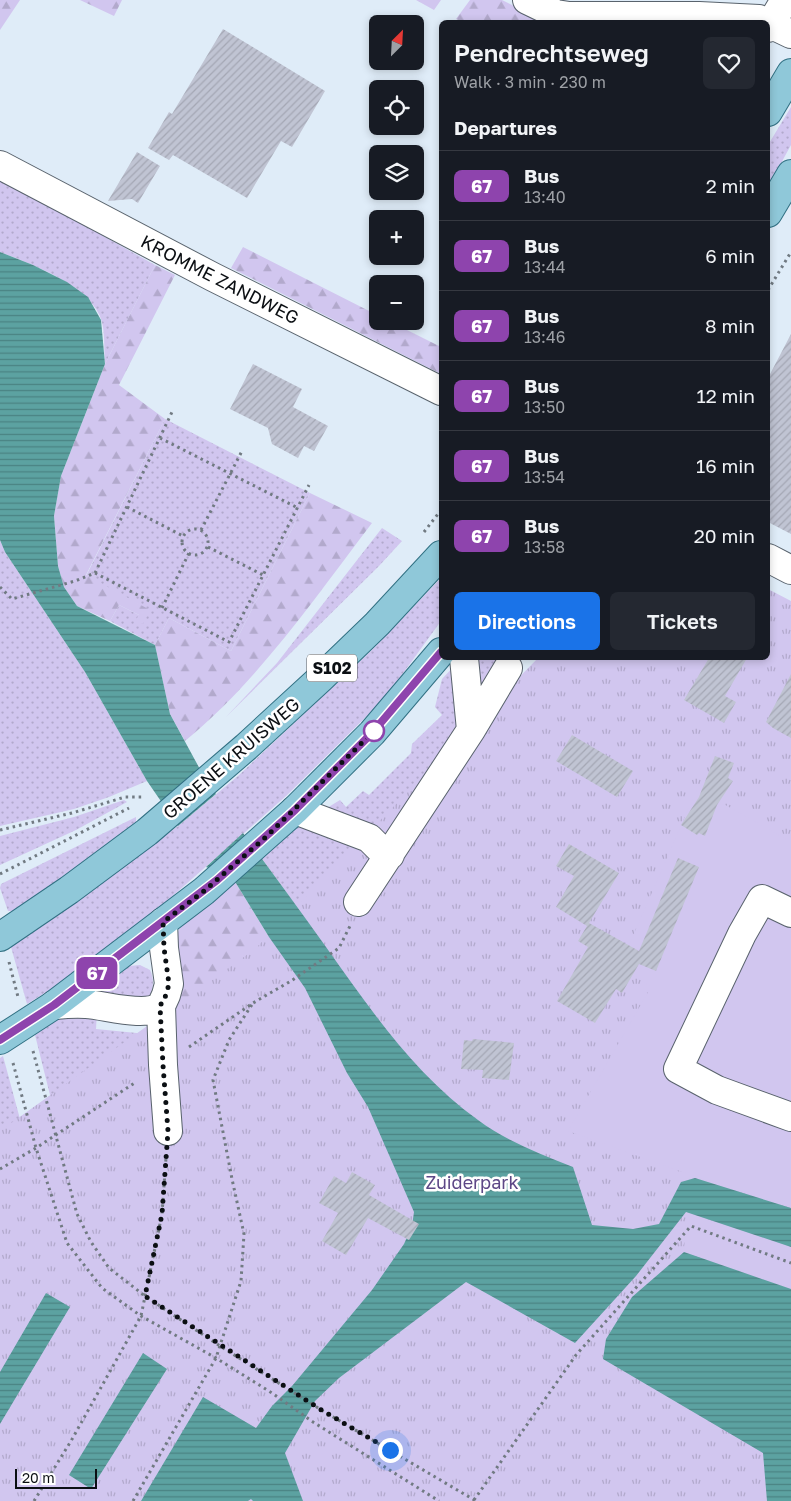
<!DOCTYPE html>
<meta charset="utf-8">
<style>
:root{--surface:#171b24;--page:#242831;--text:#f1f3f6;--muted:#9ea1a6;--line:#363941;--accent:#1a73e8}
body{margin:0;font-family:"Golos Text",sans-serif;background:var(--page);color:var(--text);height:100vh;display:flex;flex-direction:column;font-size:19px;white-space:nowrap}
*{box-sizing:border-box;margin:0}
p{font-size:16px;color:var(--muted)}
.icon{flex:none;width:28px;height:28px;fill:none;stroke:currentColor;stroke-width:2;stroke-linecap:round;stroke-linejoin:round}
.map{position:relative;flex:1;overflow:hidden}
.side{position:absolute;left:439px;top:20px;width:331px;height:640px;display:flex;flex-direction:column;background:var(--surface);border-radius:8px;box-shadow:0 2px 8px #0003}
.side>*{flex:none}
.badge{padding:0 10px;border-radius:8px;font-size:18px;line-height:32px}
.needle{width:32px;rotate:24deg}
.buttons{position:absolute;left:369px;top:15px;display:grid;gap:10px}
.buttons a{display:grid;place-items:center;width:55px;height:55px;border-radius:8px;background:var(--surface);box-shadow:0 2px 8px #0003;font-size:25px}
.scale{position:absolute;left:15px;bottom:12px;width:82px;box-sizing:border-box;padding-left:5px;border:2px solid #0b0f13;border-top:0;font-size:14px;line-height:18px;white-space:nowrap;color:#0b0f13;-webkit-text-stroke:4px #fff;paint-order:stroke}
.you{position:absolute;width:25px;height:25px;margin:-12px;border:4px solid #fff;border-radius:50%;background:#1a73e8;box-shadow:0 0 0 8px #1a73e833}
.map>.badge{position:absolute;translate:-50% -50%;box-shadow:0 0 0 2px #fff}
h2{padding:0 15px;font-size:19px;line-height:45px}
.round{display:grid;place-items:center;flex:none;width:52px;height:52px;border-radius:8px;background:var(--page)}
.overview{display:flex;align-items:center;justify-content:space-between;height:85px;padding:0 15px}
h1{font-size:24px;font-weight:600;line-height:38px}
.primary-button{display:flex;gap:10px;margin-top:auto;padding:10px 15px}
.primary-button a{flex:1;height:58px;border-radius:8px;background:var(--accent);color:#fff;font-size:20px;font-weight:600;line-height:58px;text-align:center}
.primary-button a+a{background:var(--page);color:var(--text)}
ul{padding:0;list-style:none}
li{display:flex;align-items:center;gap:15px;height:70px;padding:0 15px;border-top:1px solid var(--line)}
li div{flex:1}
li b{display:block;font-size:19px}
li em{font-style:normal}
li .badge{min-width:55px;font-weight:700;text-align:center}
.map>svg:first-child{display:block}
.grass{fill:url(#grass-dots)}
.forest{fill:url(#forest-firs)}
.park{fill:url(#park-tufts)}
.garden{fill:#d1c6ef}
.water{fill:url(#water-rules)}
.building{fill:url(#building-hatch)}
.lines{fill:none;stroke-linecap:round;stroke-linejoin:round}
.minor-casing{stroke:#59636d;stroke-width:30}
.major-casing{stroke:#317083;stroke-width:30}
.path{stroke:#717a82;stroke-width:3;stroke-dasharray:2.5 4;stroke-linecap:butt}
.minor{stroke:#fff;stroke-width:28}
.major{stroke:#8fc8d9;stroke-width:28}
.line-casing{stroke:#fff;stroke-width:11}
.line{stroke:#8e44ad;stroke-width:8}
.walk{stroke:#0b0f13;stroke-width:5;stroke-dasharray:0 9}
.stop-dot{fill:#fff;stroke:#8e44ad;stroke-width:2.5}
.labels{text-anchor:middle;dominant-baseline:central;stroke-width:5;stroke-linejoin:round;paint-order:stroke}
.shield{fill:#fff;stroke:#54575a;stroke-width:1}
.shield-label{font-size:16px;font-weight:bold;fill:#0b0f13}
.street-label{font-size:18px;fill:#0b0f13;stroke:#fff}
.park-label{font-size:18px;fill:#5c4786;stroke:#fff}
</style>
<div class="map">
<svg width="791" height="1501" viewBox="0 0 791 1501">
<defs>
<pattern id="grass-dots" width="8" height="8" patternUnits="userSpaceOnUse" patternTransform="scale(1.25)"><rect width="8" height="8" fill="#d1c6ef"/><path d="M2 2h.1M6 6h.1" fill="none" stroke="#b2a9cc" stroke-width="1.8" stroke-linecap="round"/></pattern>
<pattern id="forest-firs" width="22" height="20" patternUnits="userSpaceOnUse" patternTransform="scale(1.25)"><rect width="22" height="20" fill="#d1c6ef"/><path d="M5 1l3.5 6h-7zM16 11l3.5 6h-7z" fill="#b2a9cc"/></pattern>
<pattern id="park-tufts" width="24" height="20" patternUnits="userSpaceOnUse" patternTransform="scale(1.25)"><rect width="24" height="20" fill="#d1c6ef"/><path d="M3 7l-1-3M5 7V3M7 7l1-3M15 17l-1-3M17 17v-4M19 17l1-3" fill="none" stroke="#b2a9cc"/></pattern>
<pattern id="water-rules" width="6" height="5" patternUnits="userSpaceOnUse" patternTransform="scale(1.25)"><rect width="6" height="5" fill="#5ca2a1"/><path d="M0 2.5h6" fill="none" stroke="#4a8282"/></pattern>
<pattern id="building-hatch" width="6" height="6" patternUnits="userSpaceOnUse" patternTransform="scale(1.25)"><rect width="6" height="6" fill="#c0c4d3"/><path d="M-1 1l2-2M0 6l6-6M5 7l2-2" fill="none" stroke="#a4a7b4"/></pattern>
</defs>
<rect width="100%" height="100%" fill="#dfecf8"/>
<path class="grass" d="M791 107V145L768 187V145Z
M0 178 155 265 105 364C104 350 105 335 102 322 93 286 31 264 0 252Z
M165 419 310 493 231 651 169 618 155 645 110 621 119 605 139 615 149 610 86 576Z
M382 528 402 541 379 566 226 717 277 663Z
M0 540 5 552 85 672 147 781 109 797 74 809 0 826Z
M441 578V621L385 698 286 796 126 937 76 974 27 1004 11 947 178 826 238 776 373 649Z
M475 658H502L482 688 477 686Z
M456 664 461 724 391 834 327 808 340 800 346 807 363 791 369 795 411 753 412 744 442 715 435 707 442 679Z
M124 800 127 802 76 830 0 865V836L74 817Z
M136 817V822L16 911H8L0 888 1 884Z
M301 826 359 847 326 947 260 856 286 832Z
M140 965 150 970C155 981 153 988 149 999L141 1000 99 992 129 966Z
M97 1012 96 1029 157 1035 58 1127 35 1035 63 1015Z
M3 1056 27 1145 0 1162V1058Z"/>
<path class="forest" d="M0 0H20L0 30Z
M80 0H122L114 16Z
M416 0H441L434 10Z
M470 0H502L546 22H463L456 19Z
M243 247 377 315 378 321H389L441 347V374L231 268Z
M155 265 175 275 119 385 165 419 86 575 150 610 143 624 135 621 139 615 119 605 110 621 77 606 64 587 58 566 54 516 61 476 105 364Z
M310 493 372 523C314 599 259 680 185 741L170 714 155 645 169 618 231 651Z
M234 880 269 937 293 969 173 1013 174 942 180 927Z"/>
<path class="park" d="M768 589 791 601V1501H0V1131L255 949 538 658H768Z"/>
<path class="garden" d="M697 789 791 842V1208L730 1189 568 1131 651 987 620 966Z
M686 1212 791 1247V1289L684 1252Z"/>
<path class="water" d="M0 252 33 265 67 282 88 297 101 320 105 364 61 476 54 516 58 566 64 587 77 606 155 645 170 714 208 784 216 794 178 826 147 781 85 672 5 552 0 540Z
M243 833C271 871 299 909 326 947 370 1009 415 1075 478 1120 506 1141 540 1154 573 1167L592 1225 633 1229 659 1224 681 1182 695 1178 791 1208V1247L686 1212 636 1276 575 1343 466 1282 339 1378 315 1401 285 1453 303 1501H253L251 1499 248 1501H141L203 1397 256 1428 272 1406 292 1386 372 1290 404 1244 412 1226 414 1212 368 1107 347 1073 305 988 269 937 234 880 206 867Z
M684 1252 791 1289V1501H767L763 1453 603 1359 606 1339 632 1297Z
M46 1293 70 1307 0 1424V1372Z
M143 1353 167 1369 91 1489 69 1475Z"/>
<path class="building" d="M223 29 325 91 292 147 281 141 247 198 173 155 169 160 148 148 169 112 172 114Z
M137 152 160 166 138 203 132 199 108 201Z
M791 334V534L768 522V378Z
M253 364 302 389 293 407 328 426 314 451 304 446 298 458 272 444 268 428 230 409Z
M709 658H747L725 696 736 702 724 723 684 700Z
M791 674V738L773 728 766 722Z
M572 735 633 771 617 797 556 761Z
M715 756 734 763 728 778 733 781 717 805 705 836 699 833 697 835 681 825 699 797Z
M569 844 619 873 589 923 639 951 678 858 699 867 656 971 639 964 622 993 616 989 595 1023 557 1001 588 947 578 941 587 926 556 907 574 876 556 866Z
M473 1039 514 1043 509 1080 482 1078 483 1070 461 1069 464 1040 472 1041Z
M352 1172 375 1185 369 1195 419 1224 409 1240 368 1218 346 1255 322 1241 338 1213 319 1203 334 1176 346 1183Z"/>
<g class="lines">
<g class="minor-casing">
<path id="minor" d="M527 0 556 14 569 16H699L759 19 767 22
M768 23 791 34
M768 28 785 0
M0 165 213 277 441 391
M768 558 791 570
M464 658 471 730
M295 810 369 838 379 848 390 855
M358 902 471 730 508 668
M791 913 762 899 742 934 678 1069 717 1090 791 1117
M163 922 164 948 169 984 166 995 161 1006 163 1065 168 1131
M54 1005C65 1004 76 1003 86 1004 105 1005 145 1018 161 1006"/>
</g>
<g class="major-casing">
<path id="major" d="M768 112 791 73
M768 213 791 174
M0 937 69 890 147 832 246 747 321 678 377 624 441 555
M0 1040 54 1005 204 891 295 810 372 733 441 652"/>
</g>
<path class="path" d="M768 290 791 252
M160 438 298 508
M127 507 183 536
M182 542a13 13 0 1 1 26 0a13 13 0 1 1-26 0Z
M201 530 242 451
M424 532 441 510
M208 547 263 575
M95 573 229 642 309 485
M0 587 12 599 75 581 95 573 173 410
M162 608 189 553
M0 830 72 813 125 797H145
M0 874 129 808
M9 962 18 997
M189 1047 253 1003 291 981 339 948 350 926
M33 1051 77 1214 91 1242 109 1268 145 1296 220 1346 323 1411 476 1501
M13 1063 36 1148 67 1243 102 1288 141 1316 216 1358 272 1393 313 1422 439 1501
M0 1169 36 1148 136 1082
M474 1500 576 1355 691 1226 791 1263
M34 1501 71 1441 141 1316 162 1214 166 1158
M133 1501 216 1358 241 1281 244 1234 232 1179 213 1080 229 1040 253 1003"/>
<use href="#minor" class="minor"/>
<use href="#major" class="major"/>
</g>
<g class="lines">
<g class="line-casing">
<path id="line" d="M0 1040 54 1005 217 880 295 810 372 733 441 652"/>
</g>
<use href="#line" class="line"/>
<path class="walk" d="M374 731 267 836 204 891 163 922 164 948 169 984 166 995 160 1006 163 1065 168 1131 162 1214 145 1296 323 1411 390 1450"/>
</g>
<circle class="stop-dot" cx="374" cy="731" r="10"/>
<g class="labels">
<rect class="shield" x="307" y="654.5" width="50" height="27" rx="4"/>
<g class="shield-label">
<text x="332" y="668">S102</text>
</g>
<g class="street-label">
<text transform="translate(220 279) rotate(27)">KROMME ZANDWEG</text>
<text transform="translate(231 758) rotate(-41)">GROENE KRUISWEG</text>
</g>
<g class="park-label">
<text x="472" y="1182">Zuiderpark</text>
</g>
</g>
</svg>
<div class="buttons">
<a><svg class="needle" viewBox="-14 -14 28 28"><path d="M0-13l5 13h-10z" fill="#e53935"/><path d="M0 13l5-13h-10z" fill="#9ea1a6"/></svg></a>
<a><svg class="icon" aria-label="locate" viewBox="0 0 24 24"><circle cx="12" cy="12" r="6"/><path d="M12 2v4M12 18v4M2 12h4M18 12h4"/></svg></a>
<a><svg class="icon" aria-label="layers" viewBox="0 0 24 24"><path d="M12 4l9 5-9 5-9-5zM3 14l9 5 9-5"/></svg></a>
<a>+</a>
<a>−</a>
</div>
<div class="scale">20 m</div>
<div class="you" style="left:390px;top:1450px"></div>
<b class="badge" style="left:97px;top:973px;background:#8e44ad;color:#fff">67</b>
<section class="side">
<div class="overview"><div><h1>Pendrechtseweg</h1><p>Walk · 3 min · 230 m</p></div><a class="round"><svg class="icon" aria-label="heart" viewBox="0 0 24 24"><path d="M12 20l-8-8c-3-5 5-10 8-4 3-6 11-1 8 4z"/></svg></a></div>
<h2>Departures</h2>
<ul>
<li><span class="badge" style="background:#8e44ad;color:#fff">67</span><div><b>Bus</b><p>13:40</p></div><em>2 min</em></li>
<li><span class="badge" style="background:#8e44ad;color:#fff">67</span><div><b>Bus</b><p>13:44</p></div><em>6 min</em></li>
<li><span class="badge" style="background:#8e44ad;color:#fff">67</span><div><b>Bus</b><p>13:46</p></div><em>8 min</em></li>
<li><span class="badge" style="background:#8e44ad;color:#fff">67</span><div><b>Bus</b><p>13:50</p></div><em>12 min</em></li>
<li><span class="badge" style="background:#8e44ad;color:#fff">67</span><div><b>Bus</b><p>13:54</p></div><em>16 min</em></li>
<li><span class="badge" style="background:#8e44ad;color:#fff">67</span><div><b>Bus</b><p>13:58</p></div><em>20 min</em></li>
</ul>
<div class="primary-button"><a>Directions</a><a>Tickets</a></div>
</section>
</div>
